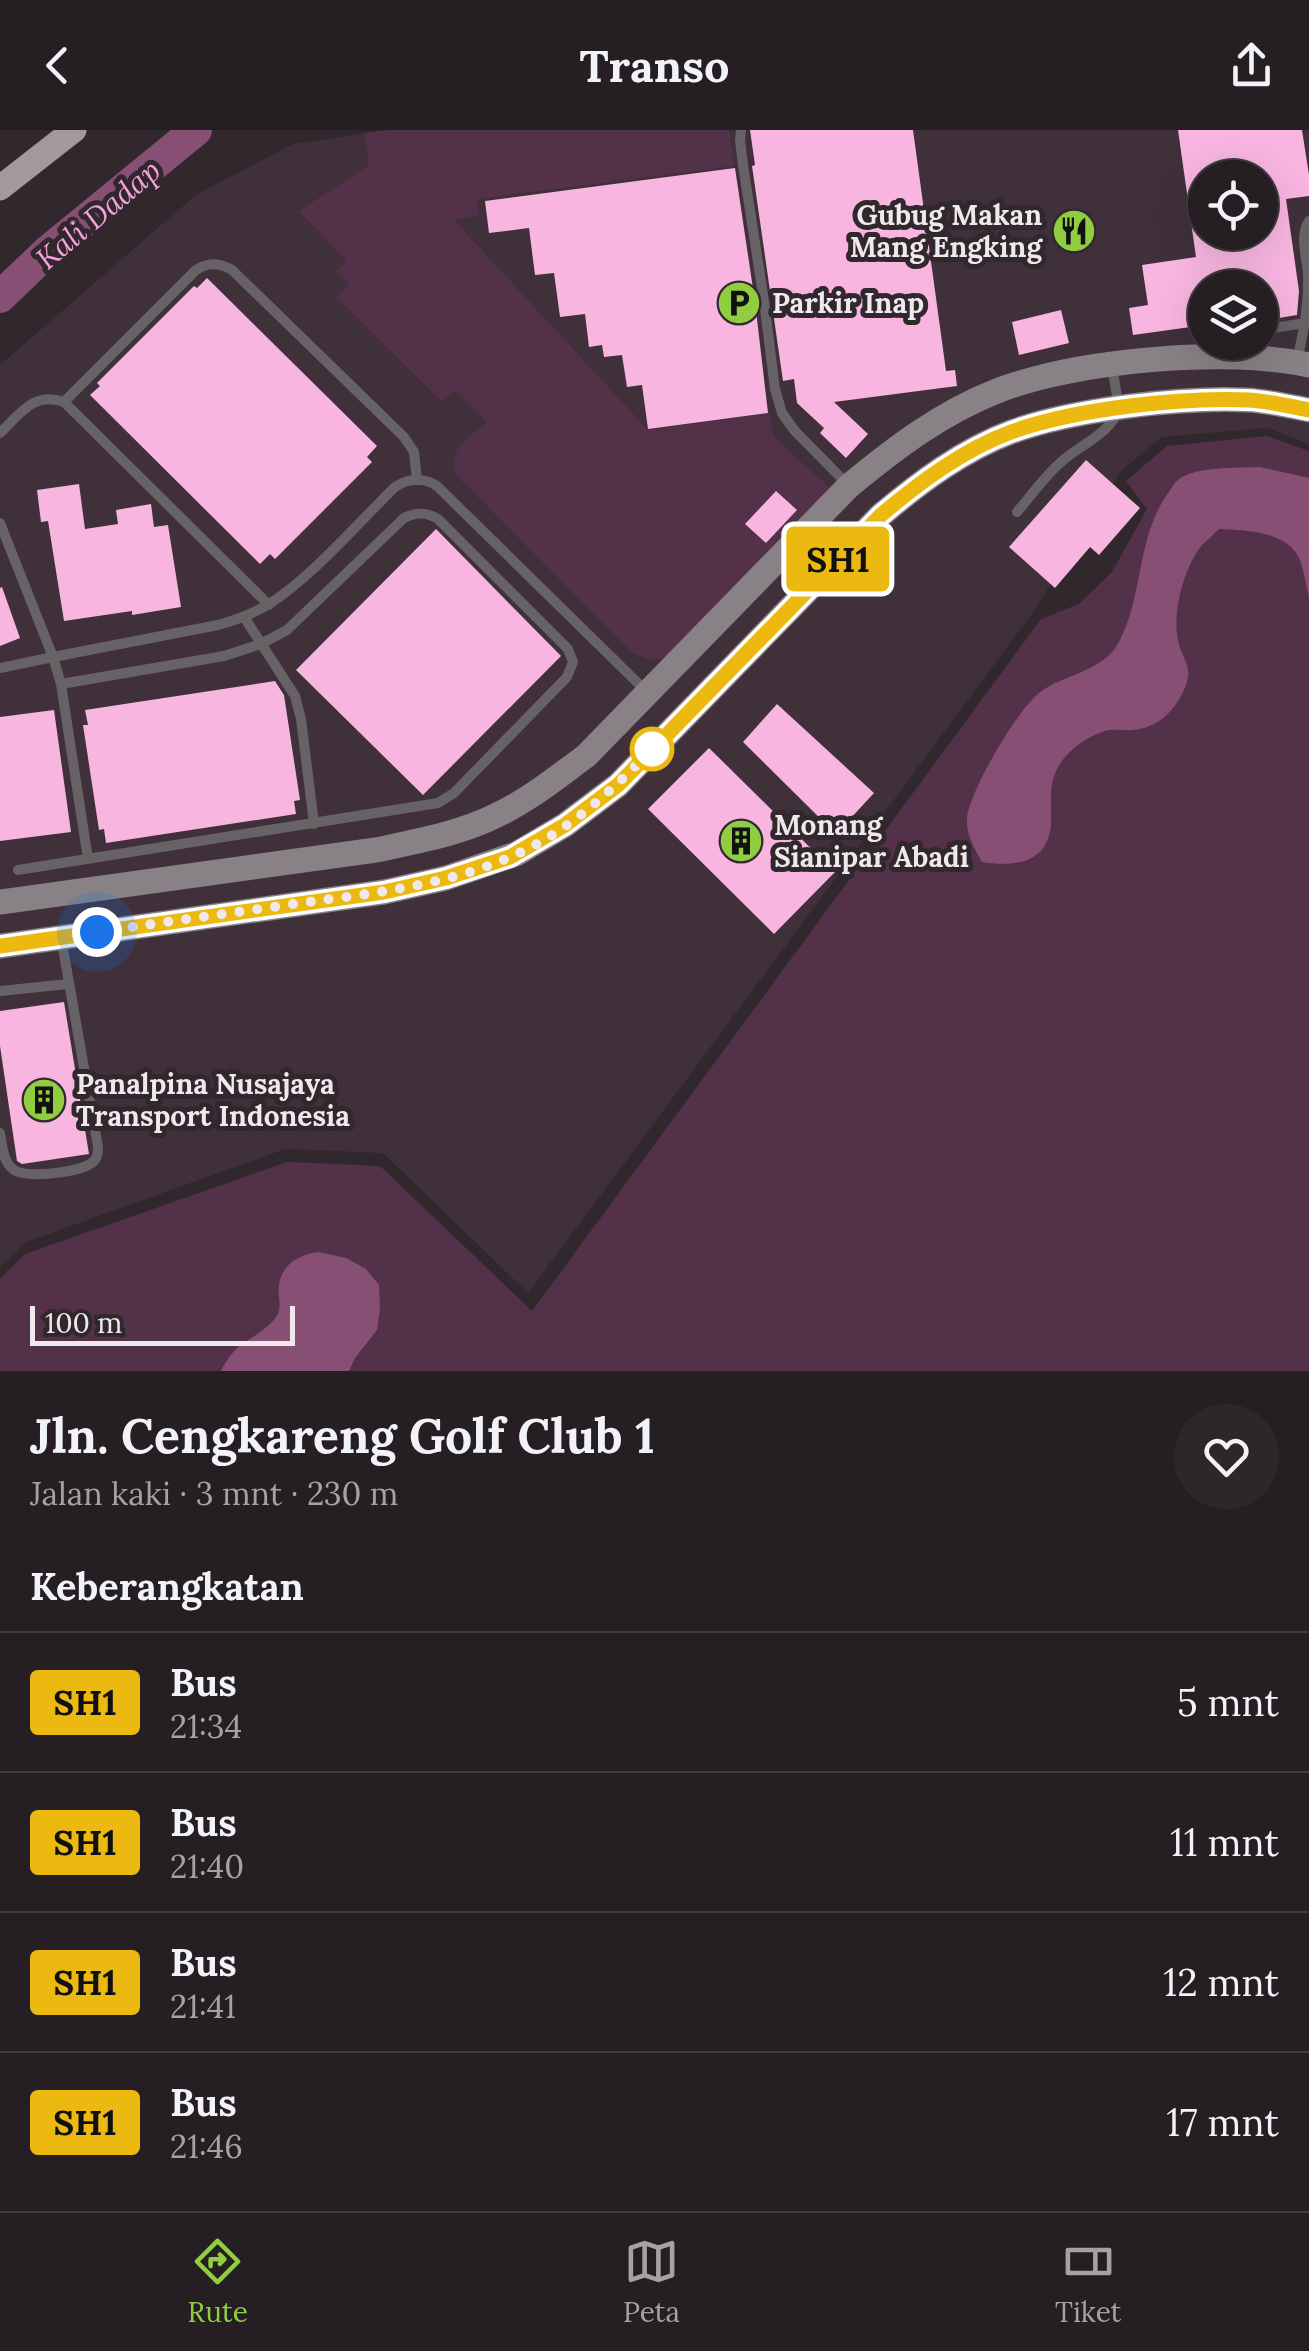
<!DOCTYPE html>
<html lang="id">
<meta charset="utf-8">
<style>
:root{--surface:#251e22;--page:#2d272a;--text:#f1f3f6;--muted:#a3a2a5;--line:#423c40;--accent:#91cd40}
body{margin:0;font-family:Lora,serif;background:var(--page);color:var(--text);height:100vh;display:flex;flex-direction:column;font-size:38px;white-space:nowrap}
*{box-sizing:border-box;margin:0}
p{font-size:32px;color:var(--muted)}
.icon{flex:none;width:55px;height:55px;fill:none;stroke:currentColor;stroke-width:2;stroke-linecap:round;stroke-linejoin:round}
.map{position:relative;height:1241px;overflow:hidden}
.panel{display:flex;flex-direction:column;background:var(--surface);flex:1}
.panel>*{flex:none}
.badge{padding:0 20px;border-radius:8px;font-size:35px;line-height:65px}
.buttons{position:absolute;left:1188px;top:30px;display:grid;gap:20px}
.buttons a{display:grid;place-items:center;width:90px;height:90px;border-radius:50%;background:var(--surface);box-shadow:0 10px 40px #0002,0 0 0 2px var(--line);font-size:50px}
.scale{position:absolute;left:30px;bottom:25px;width:265px;box-sizing:border-box;padding-left:10px;border:5px solid #efe9ed;border-top:0;font-size:28px;line-height:35px;white-space:nowrap;color:#efe9ed;-webkit-text-stroke:8px #31282e;paint-order:stroke}
.you{position:absolute;width:50px;height:50px;margin:-25px;border:8px solid #fff;border-radius:50%;background:#1a73e8;box-shadow:0 0 0 15px #1a73e833}
.map>.badge{position:absolute;translate:-50% -50%;box-shadow:0 0 0 5px #fff}
h2{padding:0 30px;font-size:38px;line-height:90px}
.round{display:grid;place-items:center;flex:none;width:105px;height:105px;border-radius:52px;background:var(--page)}
.headline{display:flex;align-items:center;justify-content:space-between;height:170px;padding:0 30px}
h1{font-size:48px;font-weight:700;line-height:75px}
ul{padding:0;list-style:none}
li{display:flex;align-items:center;gap:30px;height:140px;padding:0 30px;border-top:2px solid var(--line)}
li div{flex:1}
li b{display:block;font-size:38px}
li em{font-style:normal}
li .badge{min-width:110px;font-weight:700;text-align:center}
header{display:flex;justify-content:space-between;align-items:center;height:130px;padding:0 30px;background:var(--surface);font-size:45px;font-weight:700}
.tabs{display:flex;justify-content:space-around;align-items:center;height:140px;border-top:2px solid var(--line);background:var(--surface);font-size:28px;color:var(--muted)}
.tabs a{display:grid;justify-items:center;gap:5px}
.tabs .on{color:var(--accent)}
.map>svg:first-child{display:block}
.built{fill:#3f303a;fill-rule:evenodd}
.green{fill:#533249}
.water{fill:#884f75}
.lines{fill:none;stroke-linecap:round;stroke-linejoin:round}
.river{stroke:#884f75;stroke-width:32}
.building{fill:#f7b5e0;fill-rule:evenodd}
.lane{stroke:#676265;stroke-width:10}
.secondary{stroke:#888185;stroke-width:25}
.primary{stroke:#a2989e;stroke-width:25}
.line-casing{stroke:#fff;stroke-width:22}
.line{stroke:#ecb910;stroke-width:15}
.walk{stroke:#efe9ed;stroke-width:10;stroke-dasharray:0 18}
.stop-dot{fill:#fff;stroke:#ecb910;stroke-width:5}
.labels{text-anchor:middle;dominant-baseline:central;stroke-width:10;stroke-linejoin:round;paint-order:stroke}
.poi-label{font-size:28px;font-weight:bold;fill:#efe9ed;stroke:#31282e;text-anchor:start}
.water-label{font-size:30px;font-style:italic;fill:#f6a1db;stroke:#31282e}
</style>
<header><svg class="icon" aria-label="back" viewBox="0 0 24 24"><path d="M15 5l-7 7 7 7"/></svg>Transo<svg class="icon" aria-label="share" viewBox="0 0 24 24"><path d="M12 15V3M7 8l5-5 5 5M5 13v7h14v-7"/></svg></header>
<div class="map">
<svg width="1309" height="1241" viewBox="0 0 1309 1241">
<rect width="100%" height="100%" fill="#31282e"/>
<path class="built" d="M387 0H1309V314L1267 298 1162 307 1121 341 1034 481 528 1163 383 1023 285 1019 26 1112 0 1137V235L197 64 293 14ZM1205 48H1260V102H1205ZM1205 158H1260V212H1205Z"/>
<path class="green" d="M387 0H729L734 36 476 69 479 85 454 90 648 300 770 283 773 306 833 361 663 529 649 530 632 522 455 344C449 314 469 309 487 292L455 260 442 272 336 167 349 155 336 141 347 131 299 81 369 35 364 3Z
M1267 306 1309 321V1241H0V1149L25 1124 287 1032 380 1036 532 1181 1041 489 1079 474 1112 442 1147 379 1126 351 1167 316Z"/>
<path class="water" d="M1260 337 1309 348V467C1306 455 1304 440 1299 428 1287 401 1244 400 1219 399 1213 405 1207 410 1202 415 1184 437 1172 482 1178 510 1182 531 1195 536 1184 560 1174 582 1157 598 1133 600 1125 601 1117 599 1109 600 1091 604 1070 618 1060 634 1047 654 1052 672 1051 694 1048 734 1014 737 982 732 975 719 966 705 967 689 968 663 1020 574 1043 560 1067 544 1105 540 1119 512 1144 465 1136 406 1169 362 1172 358 1174 353 1178 350 1194 336 1239 338 1260 337Z
M318 1122 346 1128 366 1139 379 1155 380 1178 377 1200 355 1228 349 1241H221C238 1208 251 1213 272 1192 285 1179 277 1169 279 1155 282 1133 300 1125 318 1122Z"/>
<g class="lines">
<path class="river" d="M0 167 47 122 196 0"/>
</g>
<path class="building" d="M750 0H913L946 241 955 240 957 256 834 272 868 304 846 328 820 303 824 298 797 273 794 249 783 251 752 36 755 35Z
M1178 0H1302L1309 45V66L1286 69 1299 161 1297 185 1260 191V158H1205V195L1133 205 1129 178 1148 175 1142 135 1196 127ZM1205 48H1260V102H1205Z
M735 38 755 172 768 283 648 299 642 255 627 257 622 225 604 227 602 215 589 217 585 184 560 187 554 143 535 145 529 98 489 103 485 71Z
M207 148 377 316 367 327 372 332 275 429 270 424 260 434 90 265 100 256 97 253 194 156 197 158Z
M1061 180 1069 213 1019 225 1012 192Z
M1086 330 1140 378 1099 425 1090 417 1055 458 1009 417Z
M79 354 85 399 118 394 116 380 151 374 154 397 168 395 181 477 132 485V481L64 491 48 391 41 392 37 360Z
M776 361 797 380 766 413 745 394Z
M436 399 561 526 423 665 296 540Z
M2 457 20 508 0 516V458Z
M275 551 284 565 300 670 294 671 296 684 106 713 104 699 99 700 83 595H88L85 580Z
M777 574 874 663 836 704 743 612Z
M54 580 71 702 0 711V587Z
M709 618 835 742 774 804 648 679Z
M64 872 89 1024 22 1034 17 1031 0 916V881Z"/>
<g class="lines">
<path class="lane" d="M741 0 740 10 743 35 764 171 775 259 782 283 794 300 848 355
M1260 200 1305 193
M1297 232C1303 203 1309 175 1308 145 1307 127 1299 106 1309 91
M64 272 269 475
M0 303C20 284 34 261 64 272L196 140C208 132 218 133 231 139L404 307 414 322 417 350
M1017 382C1031 366 1044 347 1060 333 1079 315 1111 304 1119 278L1112 237
M0 393 53 527 218 495C236 490 253 484 269 474 312 447 358 393 395 357 409 348 423 347 437 356L646 561
M244 487 295 566 301 589 314 694
M0 538 53 527 61 554 88 729
M18 740 438 673 454 663 567 547 573 532 568 519 438 389C426 382 416 382 404 388L287 500 261 514 224 526 61 554
M0 861 68 854
M0 1003C2 1015 3 1033 14 1040 27 1049 82 1042 93 1032 98 1027 98 1023 98 1017L61 807"/>
<path class="secondary" d="M0 772 376 720C416 711 459 704 495 686 528 671 557 647 586 626L849 356C895 318 941 283 997 261 1077 230 1226 217 1309 235
M0 816 384 762 446 748 516 724 565 695 618 655 881 385C920 352 963 320 1011 302 1074 279 1181 267 1248 270 1268 271 1289 276 1309 280"/>
<path class="primary" d="M0 58 74 0"/>
</g>
<g class="lines">
<g class="line-casing">
<path id="line" d="M0 816 384 762 446 748 510 727 565 695 618 655 881 385C920 352 963 320 1011 302 1074 279 1181 267 1248 270 1268 271 1289 276 1309 280"/>
</g>
<use href="#line" class="line"/>
<path class="walk" d="M97 802C167 792 237 782 308 772 377 763 451 754 515 725 571 700 617 656 658 613L652 619"/>
</g>
<defs>
<g id="restaurant-disc" transform="scale(2.25)"><circle r="9.5" fill="#91cd40" stroke="#31282e"/><path d="M-5-6h1v4h1v-4h1v4h1v-4h1v5L-1.5 .5V6h-2V.5L-5-1ZM5-6V6H3V1.5H1.5Q1.5-4 5-6Z" fill="#111"/></g>
<g id="parking-disc" transform="scale(2.25)"><circle r="9.5" fill="#91cd40" stroke="#31282e"/><path d="M-3.5-5.5H1a3.5 3.5 0 0 1 0 7H-1V5.5H-3.5ZM-1-3.4V-.6H.8a1.4 1.4 0 0 0 0-2.8Z" fill="#111"/></g>
<g id="building-disc" transform="scale(2.25)"><circle r="9.5" fill="#91cd40" stroke="#31282e"/><path d="M-4-6H4V6H1V3H-1V6H-4ZM-2.5-4.3h1.7v1.8h-1.7ZM.8-4.3h1.7v1.8H.8ZM-2.5-1h1.7V.8h-1.7ZM.8-1h1.7V.8H.8Z" fill="#111"/></g>
</defs>
<g fill-rule="evenodd">
<use href="#restaurant-disc" x="1074" y="101"/>
<use href="#parking-disc" x="739" y="173"/>
<use href="#building-disc" x="741" y="711"/>
<use href="#building-disc" x="44" y="970"/>
</g>
<circle class="stop-dot" cx="652" cy="619" r="20"/>
<g class="labels">
<g class="poi-label">
<text x="1042" y="85" text-anchor="end">Gubug Makan<tspan x="1042" dy="32">Mang Engking</tspan></text>
<text x="772" y="173">Parkir Inap</text>
<text x="774" y="695">Monang<tspan x="774" dy="32">Sianipar Abadi</tspan></text>
<text x="76" y="954">Panalpina Nusajaya<tspan x="76" dy="32">Transport Indonesia</tspan></text>
</g>
<g class="water-label">
<text transform="translate(98 84) rotate(-40)">Kali Dadap</text>
</g>
</g>
</svg>
<div class="buttons">
<a><svg class="icon" aria-label="locate" viewBox="0 0 24 24"><circle cx="12" cy="12" r="6"/><path d="M12 2v4M12 18v4M2 12h4M18 12h4"/></svg></a>
<a><svg class="icon" aria-label="layers" viewBox="0 0 24 24"><path d="M12 4l9 5-9 5-9-5zM3 14l9 5 9-5"/></svg></a>
</div>
<div class="scale">100 m</div>
<div class="you" style="left:97px;top:802px"></div>
<b class="badge" style="left:838px;top:429px;background:#ecb910;color:#111">SH1</b>
</div>
<section class="panel">
<div class="headline"><div><h1>Jln. Cengkareng Golf Club 1</h1><p>Jalan kaki · 3 mnt · 230 m</p></div><a class="round"><svg class="icon" aria-label="heart" viewBox="0 0 24 24"><path d="M12 20l-8-8c-3-5 5-10 8-4 3-6 11-1 8 4z"/></svg></a></div>
<h2>Keberangkatan</h2>
<ul>
<li><span class="badge" style="background:#ecb910;color:#111">SH1</span><div><b>Bus</b><p>21:34</p></div><em>5 mnt</em></li>
<li><span class="badge" style="background:#ecb910;color:#111">SH1</span><div><b>Bus</b><p>21:40</p></div><em>11 mnt</em></li>
<li><span class="badge" style="background:#ecb910;color:#111">SH1</span><div><b>Bus</b><p>21:41</p></div><em>12 mnt</em></li>
<li><span class="badge" style="background:#ecb910;color:#111">SH1</span><div><b>Bus</b><p>21:46</p></div><em>17 mnt</em></li>
</ul>
</section>
<nav class="tabs">
<a class="on"><svg class="icon" aria-label="directions" viewBox="0 0 24 24"><path d="M12 3l9 9-9 9-9-9zM9 14v-3h6M13 9l2 2-2 2"/></svg>Rute</a>
<a><svg class="icon" aria-label="map" viewBox="0 0 24 24"><path d="M3 6l6-2 6 2 6-2v14l-6 2-6-2-6 2zM9 4v14M15 6v14"/></svg>Peta</a>
<a><svg class="icon" aria-label="tickets" viewBox="0 0 24 24"><path d="M3 7h18v10H3zM15 7v10"/></svg>Tiket</a>
</nav>
